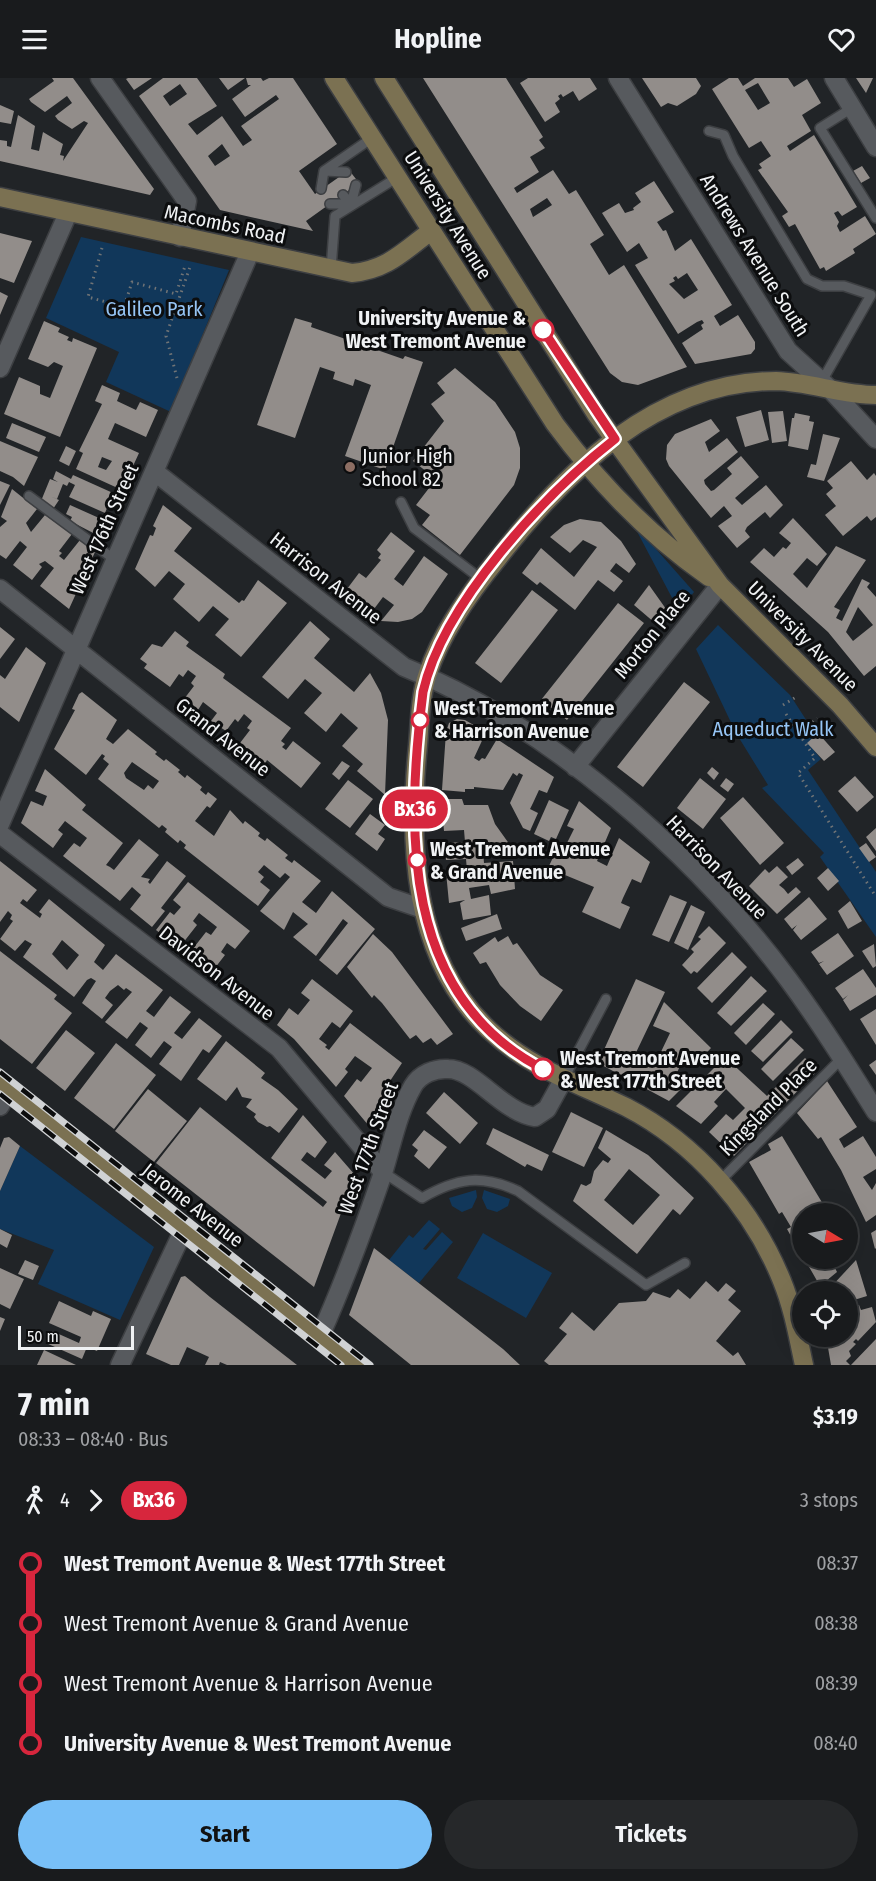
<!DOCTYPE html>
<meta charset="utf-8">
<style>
:root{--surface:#191b1d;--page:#26282a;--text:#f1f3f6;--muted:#9fa1a4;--line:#37393b;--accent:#78bff7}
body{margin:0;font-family:"Fira Sans Condensed",sans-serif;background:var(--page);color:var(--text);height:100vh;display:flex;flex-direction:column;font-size:22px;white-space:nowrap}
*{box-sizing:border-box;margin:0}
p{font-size:20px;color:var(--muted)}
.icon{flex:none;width:33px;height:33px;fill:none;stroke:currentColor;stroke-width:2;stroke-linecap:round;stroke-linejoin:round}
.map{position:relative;height:1287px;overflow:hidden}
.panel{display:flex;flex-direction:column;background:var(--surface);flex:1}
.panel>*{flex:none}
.badge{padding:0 12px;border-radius:20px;font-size:21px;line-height:39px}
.needle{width:39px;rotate:100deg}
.fabs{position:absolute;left:792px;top:1125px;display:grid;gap:12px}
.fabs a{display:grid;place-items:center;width:66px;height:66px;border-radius:50%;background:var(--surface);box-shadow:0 6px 24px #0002,0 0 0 2px var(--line);font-size:30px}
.scale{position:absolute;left:18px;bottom:15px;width:116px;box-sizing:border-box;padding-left:6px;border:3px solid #f0f2f4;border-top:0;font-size:16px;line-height:21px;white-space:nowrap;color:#f0f2f4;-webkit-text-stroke:4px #0c0d0e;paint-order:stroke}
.map>.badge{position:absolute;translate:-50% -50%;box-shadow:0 0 0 3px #fff}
.legs{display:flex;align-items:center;gap:9px;height:66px;padding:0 18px;font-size:20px}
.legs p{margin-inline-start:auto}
.head{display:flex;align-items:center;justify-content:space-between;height:102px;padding:0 18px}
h1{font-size:33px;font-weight:700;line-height:45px}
.action{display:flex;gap:12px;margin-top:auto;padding:12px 18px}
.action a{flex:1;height:69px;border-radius:36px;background:var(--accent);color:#111;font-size:24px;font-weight:700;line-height:69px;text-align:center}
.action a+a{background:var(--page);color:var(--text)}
ul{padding:0 18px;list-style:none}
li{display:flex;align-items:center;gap:21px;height:60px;font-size:22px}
li i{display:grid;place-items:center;width:9px;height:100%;margin:0 8px;background:currentColor}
li i::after{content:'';width:15px;height:15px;margin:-8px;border:4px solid;border-radius:50%;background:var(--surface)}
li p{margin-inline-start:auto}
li:first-child i{background:linear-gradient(#0000 50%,currentColor 0)}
li:last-child i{background:linear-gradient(currentColor 50%,#0000 0)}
header{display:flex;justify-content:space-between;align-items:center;height:78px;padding:0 18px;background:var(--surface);font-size:27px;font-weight:700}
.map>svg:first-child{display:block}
.green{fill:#11375a}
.building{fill:#928d8a;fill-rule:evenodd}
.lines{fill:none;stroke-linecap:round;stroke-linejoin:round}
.lane-casing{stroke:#3d3f42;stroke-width:12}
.street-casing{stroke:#3d3f42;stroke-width:21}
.secondary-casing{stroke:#3d3f42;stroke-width:21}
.path{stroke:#717476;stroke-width:3;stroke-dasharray:1.5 4.5;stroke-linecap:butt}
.lane{stroke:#575a5e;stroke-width:9}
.street{stroke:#575a5e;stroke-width:18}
.secondary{stroke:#7b7152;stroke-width:18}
.rail-casing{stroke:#d0d2d4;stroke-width:7}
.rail{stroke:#0c0d0e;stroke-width:4.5;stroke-dasharray:14;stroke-linecap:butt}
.line-1-casing{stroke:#fff;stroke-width:14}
.line-1{stroke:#d7263d;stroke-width:9}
.stop-1-dot{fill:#fff;stroke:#d7263d;stroke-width:3}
.education-dot{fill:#8d6e63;stroke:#0c0d0e;stroke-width:2}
.labels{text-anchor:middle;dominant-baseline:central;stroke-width:6;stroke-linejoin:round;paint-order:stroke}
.street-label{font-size:20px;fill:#f0f2f4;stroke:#0c0d0e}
.park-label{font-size:20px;fill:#96c5f5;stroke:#0c0d0e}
.stop-label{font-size:20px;font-weight:bold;fill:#f0f2f4;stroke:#0c0d0e;text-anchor:start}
.poi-label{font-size:20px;fill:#f0f2f4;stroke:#0c0d0e;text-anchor:start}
</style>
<header><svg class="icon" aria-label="menu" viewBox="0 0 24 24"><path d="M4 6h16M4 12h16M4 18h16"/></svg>Hopline<svg class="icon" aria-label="heart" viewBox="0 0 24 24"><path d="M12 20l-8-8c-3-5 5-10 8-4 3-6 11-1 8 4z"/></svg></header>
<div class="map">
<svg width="876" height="1287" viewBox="0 0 876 1287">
<rect width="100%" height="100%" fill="#212427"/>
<path class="green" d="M81 159 229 192 171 334 106 304 119 274 46 240Z
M632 444 694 514 679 533Z
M718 547 790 617 816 657 808 665 821 681 808 692 876 794V859L820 779 824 775 762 710 768 707 736 655 696 571Z
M20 1068 154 1169 120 1242 38 1206 54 1172 0 1151V1113Z
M476 1112 477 1119 472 1130 462 1134 452 1128 449 1120Z
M484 1112 510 1121 508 1128 497 1134 487 1131 482 1120Z
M429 1142 440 1151 423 1171 426 1172 442 1154 453 1164 419 1205 389 1182 409 1157 413 1160Z
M483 1155 552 1195 526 1240 457 1200Z"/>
<path class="building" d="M52 0H73L154 111 150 117 0 83V62L7 63V68L11 69 18 37 35 48 31 71 39 73 43 54 63 66 60 77 64 78 63 83 88 45 84 43 72 51 58 42 55 38 72 25 67 18 45 34 31 24 29 21 54 3Z
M128 0H152L134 12 126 1Z
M163 0H197L217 28 188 46 197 57 222 38 243 68 252 62 241 48 279 21 276 17 245 39 232 21 251 7H248L246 0H261L263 3 269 0H293L337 66 299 93 315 116 349 92 359 105 306 143 313 153 220 132 139 18ZM180 6 187 16 170 28 163 18ZM222 66 230 78 215 88 208 78Z
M219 0H245L228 12Z
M423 0H506L543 59 539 62 545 70 530 79 539 94 514 110 517 115 553 92 569 116 576 112 604 157 590 166 609 197 624 187 687 289 638 307 622 304 610 295ZM547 120 552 127 533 139 530 131Z
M528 0H590L597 11 579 23 573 13 563 19 561 16 558 18 560 21 555 25 560 34 545 44 520 5Z
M642 0H696L701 8 696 16 677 28 668 25 661 29Z
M729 0H738L743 8 755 0H788L794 9 807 1 821 25 802 37 811 53 787 68 790 73 814 57 857 129 842 138 838 133 834 135 839 144 837 148 840 154 865 138 876 156 853 171 855 175 826 193 824 189 820 191 795 146 789 149 782 138 788 134 758 92 762 90 759 86 771 78 761 63 749 70 712 11ZM758 5 770 25 758 32 745 12Z
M856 0H873L866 15Z
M0 27 14 33 11 46 0 44Z
M862 88 870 100 861 105 853 93Z
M654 103 674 134 657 144 663 153 666 152 675 173 691 161 732 227 714 238 720 248 738 237 755 264V271L751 276 695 286 682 265 703 251 701 247 704 245 702 242 697 244 678 256 635 187 648 180 639 165 627 174 602 135 619 125 625 135 634 132 633 130 641 124 635 115ZM687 195 698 212 684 221 669 206 675 203 673 200 676 198 678 201Z
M0 155 32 163 14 205 0 200Z
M0 214 8 218 0 237Z
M295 240 312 245 311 249 403 281 405 278 423 284 385 392 345 378 371 307 355 301 353 308 333 301 335 294 320 289 295 360 257 347Z
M44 243 60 250 58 254 69 259 67 262 72 264 73 260 97 270 60 359 4 336 19 299 40 308V316L50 320 63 288 54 284 48 289 28 281Z
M455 290 495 324 515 354 520 370V390L514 407 460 477 422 447 430 437 416 427 436 401 413 383 444 343 431 326 445 315 437 305Z
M102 307 120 315 117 323 136 332 140 324 158 332 146 359 115 345 108 361 139 375 122 412 76 391 83 375 79 373 102 326 95 323ZM102 379 112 383 106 392 98 389Z
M761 332 769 362 745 369 736 339Z
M783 333 787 363 772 365 768 334Z
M795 335 810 338 809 343 814 344 808 372 788 368 792 340H794Z
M711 341 720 353 705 364 709 374 727 360 738 374 704 402 705 406 711 413 714 412 732 396 727 390 741 378 759 399 735 420 742 427 766 407 783 427 770 440 765 434 747 449 745 453 750 459 737 470 718 448 732 438 724 428 711 440 669 388 666 381 667 367 675 356Z
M12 345 46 359 39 374 6 360Z
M823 356 840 360 824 403 807 399 811 386 816 387Z
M0 363 38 379 24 408 13 399 0 393Z
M66 368 76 373 69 388 59 383Z
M851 383 867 402 874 395 876 398V439L871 443 867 438 843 458 825 437 836 428 826 416 833 410 827 403Z
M56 393 71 401 73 397 113 415 105 435 69 419 75 407 69 404 67 408 63 406 57 421 50 418 59 422 53 431 41 423 50 401 58 404 53 401Z
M0 403 10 407 0 427Z
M12 411 37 431 26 445 31 454 45 437 72 456 59 473 62 475 59 478 64 482 80 462 95 474 69 531 40 508 54 490 45 483 39 486 42 489 32 502 13 487 27 469 20 463 6 481 0 477V449L7 443 1 439Z
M70 427 108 444 101 459 70 443 72 439 66 436Z
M163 427 192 450 174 473 239 525 242 522 244 523 258 502 287 525 241 579 215 557 229 541 213 528 199 544 173 521 185 506 169 493 155 509 135 491 150 457 153 458 156 450 153 448Z
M793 440 827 476 817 488 807 480 793 496 807 510 836 468 866 482 834 529 840 532 836 540 842 543 862 501 870 505 867 509 876 519V588L864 598 828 554 750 484 764 470 774 479 783 469 786 471 791 465 779 455ZM858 529 873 547 853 563 846 554Z
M580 441 601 444 621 463 636 486 629 495 616 485 610 493 623 503 614 514 598 502 575 532 540 504 537 507 522 495 541 470 574 499 597 469 583 462 570 475 550 459 564 447Z
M391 454 415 473 394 501 403 508 424 478 448 496 422 534 412 541 398 544 381 543 394 527 383 519 371 535 344 515 359 495 366 500 381 482 378 480 381 476 377 472Z
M649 507 671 538 662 551 634 527Z
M532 512 558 532 501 605 475 585Z
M618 525 644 545 567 642 541 622Z
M310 543 330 561 314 580 354 614 370 595 381 615 388 642 385 717 357 693 363 686 342 668 358 650 341 635 326 654 304 635 322 615 305 601 288 621 262 599Z
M0 549 15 561 0 581Z
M175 553 189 564 186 568 225 596 223 600 291 650 281 663 285 666 282 669 286 672 293 663 321 685 301 710 267 682 265 686 240 665 250 652 247 650 252 643 244 636 238 644 235 641 226 653 211 643 217 635 203 624 198 632 184 621 194 608 191 605 196 598 188 592 183 599 179 596 170 609 144 590 147 586 140 581 152 566 162 569Z
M26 569 46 585 19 644 0 629V597L5 601Z
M684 604 710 624 643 709 617 689Z
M82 614 117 642 106 661 113 666 128 651 157 674 155 676 164 683 166 681 180 692 178 694 185 700 187 697 202 709 200 712 206 717 208 714 217 721 210 730 207 728 195 743 214 758 230 732 243 746 245 743 260 755 258 758 265 763 267 760 288 777 285 780 292 785 294 782 321 803 302 824 316 835 332 813 375 851 337 897 319 882 348 845 343 841 316 878 293 859 308 846 293 834 284 852 260 833 290 799 285 795 280 800 264 787 258 794 264 799 260 804 270 812 258 828 184 770 186 767 180 762 178 765 165 754 167 751 162 747 159 750 98 701 109 686 103 681 105 678 102 676 86 697 54 671 75 632 72 631 79 616ZM132 684 159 703 153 711 148 707 144 712 126 700 124 695Z
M457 641 465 642 486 654 474 680 479 683 482 680 485 681 497 661 554 699 547 715 539 712 533 725 530 731 538 735 530 753 523 750 510 725 523 697 519 695 517 698 513 695 503 712 474 709V711H465V714L442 712 446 654 449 645Z
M818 655 835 674 824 683 807 665Z
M342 683 350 688 339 702 332 696Z
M712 689 719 695 714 702 707 695Z
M45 691 86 727 82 732 123 765 106 787 110 789 114 792 139 761 159 777 141 799 150 801 148 804 150 806 167 783 186 798 161 830 165 833 152 849 130 831 141 817 132 809 120 823 63 778 74 765 80 769 87 760 65 743 58 752 63 756 53 770 21 745 31 723 43 728 47 718 35 713Z
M855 698 874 719 857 734 838 713Z
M700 700 726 721 703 751 677 730Z
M726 700 734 706 728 714 720 708Z
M348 702 373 721 350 750 325 731Z
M743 719 784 765 760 787 720 740Z
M441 721H462L464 727H488L495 746 510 767V771L483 773 484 785 513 783 515 811 491 816 489 807 469 810 471 821 489 817 491 837 463 842 460 825 465 822 449 825 446 794 467 793 466 781 446 782 444 765 465 764 464 752 444 753Z
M549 722 569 732 556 761 551 759 549 763 534 756Z
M579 723 611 750 597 783 607 788 619 760 650 784 641 805 632 801 623 820 621 825 630 829 620 851 582 834 594 809 548 790 559 767 565 769 574 751 567 748Z
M370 736 385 747 378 756 385 761 377 773 355 756Z
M876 750V773L866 759Z
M866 765 876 779 869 784 859 770Z
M798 780 804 787 792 797 786 789Z
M0 783 37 812 27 824 23 821 20 825 40 840 42 836 39 834 49 821 105 867 94 884 103 892 116 876 163 912 146 933 154 939 170 918 191 934 174 955 182 961 199 940 222 958 209 975 203 971 181 1003 159 986 172 969 164 963 151 980 135 967 148 950 140 944 127 961 105 944 132 914 126 910 124 912 118 907 110 913 105 920 113 927 102 941 82 925 96 903 91 900 87 902 74 919 23 879 32 866 25 862 15 873 0 861 13 843 10 841 12 837 8 833 0 844ZM62 862 79 877 67 892 52 876Z
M777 788 788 799 779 807 784 811 788 816 796 809 801 814 777 836 749 808 765 791 769 795Z
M828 790 839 803 828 813 817 800Z
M188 804 250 853 235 871 227 865 221 874 225 877 211 895 188 877 206 854 211 857 217 849 199 835 193 843 197 847 179 870 156 852 170 834 174 837 181 829 173 822Z
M670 817 687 824 669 864 652 857Z
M809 819 827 841 801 862 793 852 797 847 792 851 784 841Z
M850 823 862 843 848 851 838 833Z
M691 827 705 834 688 872 674 865Z
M497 836 502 851 466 863 461 850Z
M709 848 726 865 697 895 694 893 691 896 682 887 694 874 691 871 701 861 698 859Z
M838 855 854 878 827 897 819 886 824 883 819 885 811 874Z
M373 856 392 874 453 956 437 967 431 960 423 965 416 957 410 961 382 925 374 917 372 920 347 889Z
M508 858 513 867 517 865 540 897 563 912 541 943 520 928 500 907 486 884 480 886 473 875 495 859 498 864Z
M874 866 876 888 873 890 862 873Z
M0 873 57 917 54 921 72 935 32 986 0 961Z
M732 874 747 889 712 925 697 910Z
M863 891 876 910V917L850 933 843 922 848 917 843 921 835 910Z
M751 898 767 913 731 948 717 935Z
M312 901 353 933 340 950 332 944 319 961 327 967 325 969 329 972 350 945 402 985 386 1009 374 1047 369 1048 344 1018 357 1001 361 1004 372 990 355 978 345 991 348 994 336 1009 294 961 277 947 289 930 298 937 310 922 301 915Z
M636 901 665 914 631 985 635 987 639 978 658 987 662 979 659 978 670 955 653 948 664 924 711 970 697 985 686 974 676 997 686 1006 669 1023 598 985Z
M763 925 775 936 746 967 734 955Z
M876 931V967L860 941Z
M781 942 793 954 763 984 751 973Z
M66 952 95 975 65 1013 36 990Z
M791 960 804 972 773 1003 761 991Z
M226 963 265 995 261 1000 278 1012 298 1031 279 1055 270 1048 267 1049 258 1044 254 1039 256 1036 246 1029 252 1021 242 1019 237 1009 226 1023 197 1001Z
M116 965 156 997 114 1051 74 1020Z
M725 979 767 1018 805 980 818 992 734 1078 709 1054 726 1036 733 1042 745 1030 726 1011 714 1024 718 1028 701 1046 676 1028Z
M876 982V997L869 987Z
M827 1003 857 1049 839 1061 844 1070 863 1058 876 1079V1091L863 1099 872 1112 876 1105V1137L866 1144 841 1092 821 1059 818 1061 797 1035Z
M148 1011 187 1043 154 1084 115 1053Z
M444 1014 478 1045 460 1066 426 1035Z
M200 1029 323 1129 327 1124 271 1080 303 1037 327 1064 315 1080 307 1074 301 1082 325 1101 332 1093 324 1087 335 1074 355 1097 314 1209 156 1085Z
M571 1034 603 1050 584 1089 552 1074Z
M493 1050 549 1077 542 1093 527 1086 525 1089 486 1066Z
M424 1052 447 1069 429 1091 414 1078 418 1072 412 1067Z
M606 1052 648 1077 694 1120 680 1137 673 1131 637 1176 573 1123 581 1106 586 1108 591 1105 594 1093 603 1082 608 1085 611 1081 598 1070ZM629 1091 660 1117 633 1147 604 1122Z
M782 1058 829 1136H802V1178L787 1151 791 1149 782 1134 779 1136 749 1084 771 1072 768 1066Z
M9 1059 20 1068 0 1113V1070L4 1060Z
M0 1151 12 1157 7 1170 0 1166Z
M876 1152V1170L875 1171 871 1155Z
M374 1170 503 1271 520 1287H411L349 1237Z
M804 1180H847L848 1182 835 1190 837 1194 820 1208Z
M25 1182 39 1188 33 1202 18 1196Z
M856 1182 867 1218 854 1222 856 1228 859 1227 861 1232 872 1229 876 1244 858 1263 856 1261 853 1264 856 1266 849 1273 851 1278 846 1283 850 1287H831L826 1258H848V1214H818L825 1206 830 1210Z
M0 1190 24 1201 10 1231 0 1226Z
M185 1198 210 1219 297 1287H227L220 1284 219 1287H205L209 1279 187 1269 179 1287H171L146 1276 181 1199Z
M706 1203 718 1214 726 1205 736 1213 728 1222 741 1233 716 1263 733 1278 738 1274 746 1287H549L544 1283 567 1256 559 1250 572 1234 594 1253 619 1225 646 1223 653 1214 670 1220 678 1211 690 1221Z
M59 1223 91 1238 93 1233 111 1241 97 1273 87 1269 82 1281 46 1265 52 1253 79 1265 81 1259 49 1245Z
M0 1239 5 1241 0 1253Z
M876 1261V1287H851Z
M44 1272 76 1287H37Z"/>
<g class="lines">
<g class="lane-casing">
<path id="lane" d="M852 30 820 50 876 140
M709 53 724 57 733 78 807 201 822 208H844L871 217 822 303
M324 93 346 94
M321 111 324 93 372 60
M330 126H351L343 117
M351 126 356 107
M331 191 335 138 398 99
M29 418 115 482
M401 424 414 450 481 501
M563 1002 606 921
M383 1094 422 1120C457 1100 481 1096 518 1113L646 1207 685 1185
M720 1103 842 980"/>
</g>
<g class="street-casing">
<path id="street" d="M100 0 187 123 180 159
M618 0 788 273 831 312 876 361
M834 0 876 69
M0 290 68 135
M155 394 404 589C549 647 695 776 788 901 820 944 848 989 876 1034
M0 511 388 819 423 831
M575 689 720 507
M0 746 250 174
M0 756 279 970 383 1094
M0 1028 8 1011
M320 1258C344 1205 364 1150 383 1095 392 1066 398 1034 413 1008 420 996 435 990 448 991 475 991 502 1034 535 1039L547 1031 563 1002
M120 1287 185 1149"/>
</g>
<g class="secondary-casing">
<path id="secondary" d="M334 0 555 346C598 404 650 458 709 499
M384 0 596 336 720 507 840 627 876 669
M0 119 352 195C387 192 404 173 431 153
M0 1004 357 1287
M804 1287C798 1259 793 1230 782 1203 753 1131 696 1065 626 1029 577 1005 529 990 488 951 412 879 408 764 418 667 420 643 420 618 428 595 442 553 471 513 499 479 567 392 658 303 776 303 810 304 842 317 876 317"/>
</g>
<path class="path" d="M102 170 88 219 124 229 132 204 176 216 185 188
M177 300 166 258 190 189
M783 627 796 619
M786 636 815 680 798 695 876 819
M799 656 817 640"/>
<use href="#lane" class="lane"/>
<use href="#street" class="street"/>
<use href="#secondary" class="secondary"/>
<g class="rail-casing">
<path id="rail" d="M0 994 370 1287
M0 1016 341 1287"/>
</g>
<use href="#rail" class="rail"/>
</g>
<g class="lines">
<g class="line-1-casing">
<path id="line-1" d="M543 252 615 361C545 416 443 525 423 614 406 751 401 918 543 991"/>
</g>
<use href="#line-1" class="line-1"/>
</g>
<g class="stop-1-dot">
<circle cx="543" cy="252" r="10"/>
<circle cx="420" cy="642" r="8"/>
<circle cx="417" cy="782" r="8"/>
<circle cx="543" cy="991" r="10"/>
</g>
<circle class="education-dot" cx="350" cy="389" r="6"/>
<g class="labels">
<g class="street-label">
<text transform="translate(448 137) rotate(58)">University Avenue</text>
<text transform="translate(225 146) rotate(12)">Macombs Road</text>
<text transform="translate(755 177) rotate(58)">Andrews Avenue South</text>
<text transform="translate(104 451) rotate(-66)">West 176th Street</text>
<text transform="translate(326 500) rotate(38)">Harrison Avenue</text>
<text transform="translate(652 556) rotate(-51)">Morton Place</text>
<text transform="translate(803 558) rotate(45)">University Avenue</text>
<text transform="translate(223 659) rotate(38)">Grand Avenue</text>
<text transform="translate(717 789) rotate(46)">Harrison Avenue</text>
<text transform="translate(217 895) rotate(38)">Davidson Avenue</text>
<text transform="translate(768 1029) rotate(-45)">Kingsland Place</text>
<text transform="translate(368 1070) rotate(-70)">West 177th Street</text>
<text transform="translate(193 1127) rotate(38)">Jerome Avenue</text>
</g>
<g class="park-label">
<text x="154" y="231">Galileo Park</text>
<text x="773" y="651">Aqueduct Walk</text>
</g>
<g class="stop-label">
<text x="526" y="240" text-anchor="end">University Avenue &amp;<tspan x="526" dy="23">West Tremont Avenue</tspan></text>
<text x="434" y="630">West Tremont Avenue<tspan x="434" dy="23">&amp; Harrison Avenue</tspan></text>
<text x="430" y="771">West Tremont Avenue<tspan x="430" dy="23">&amp; Grand Avenue</tspan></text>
<text x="560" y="980">West Tremont Avenue<tspan x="560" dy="23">&amp; West 177th Street</tspan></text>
</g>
<g class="poi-label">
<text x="362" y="378">Junior High<tspan x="362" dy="23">School 82</tspan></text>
</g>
</g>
</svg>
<div class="fabs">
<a><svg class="needle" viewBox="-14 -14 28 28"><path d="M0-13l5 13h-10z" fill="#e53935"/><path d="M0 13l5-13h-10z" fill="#9fa1a4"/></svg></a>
<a><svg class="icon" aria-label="locate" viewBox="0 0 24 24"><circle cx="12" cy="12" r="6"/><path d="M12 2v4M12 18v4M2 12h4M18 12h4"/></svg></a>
</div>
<div class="scale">50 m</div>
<b class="badge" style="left:415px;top:731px;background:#d7263d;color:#fff">Bx36</b>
</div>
<section class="panel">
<div class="head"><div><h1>7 min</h1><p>08:33 – 08:40 · Bus</p></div><b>$3.19</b></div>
<div class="legs"><svg class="icon" aria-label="walk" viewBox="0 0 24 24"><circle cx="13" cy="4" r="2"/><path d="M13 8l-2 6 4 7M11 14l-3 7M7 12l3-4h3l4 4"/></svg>4<svg class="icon" aria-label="forward" viewBox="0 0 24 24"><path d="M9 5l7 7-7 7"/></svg><b class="badge" style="background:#d7263d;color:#fff">Bx36</b><p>3 stops</p></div>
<ul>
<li><i style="color:#d7263d"></i><b>West Tremont Avenue &amp; West 177th Street</b><p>08:37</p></li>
<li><i style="color:#d7263d"></i><span>West Tremont Avenue &amp; Grand Avenue</span><p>08:38</p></li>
<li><i style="color:#d7263d"></i><span>West Tremont Avenue &amp; Harrison Avenue</span><p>08:39</p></li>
<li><i style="color:#d7263d"></i><b>University Avenue &amp; West Tremont Avenue</b><p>08:40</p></li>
</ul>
<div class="action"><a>Start</a><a>Tickets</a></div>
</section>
